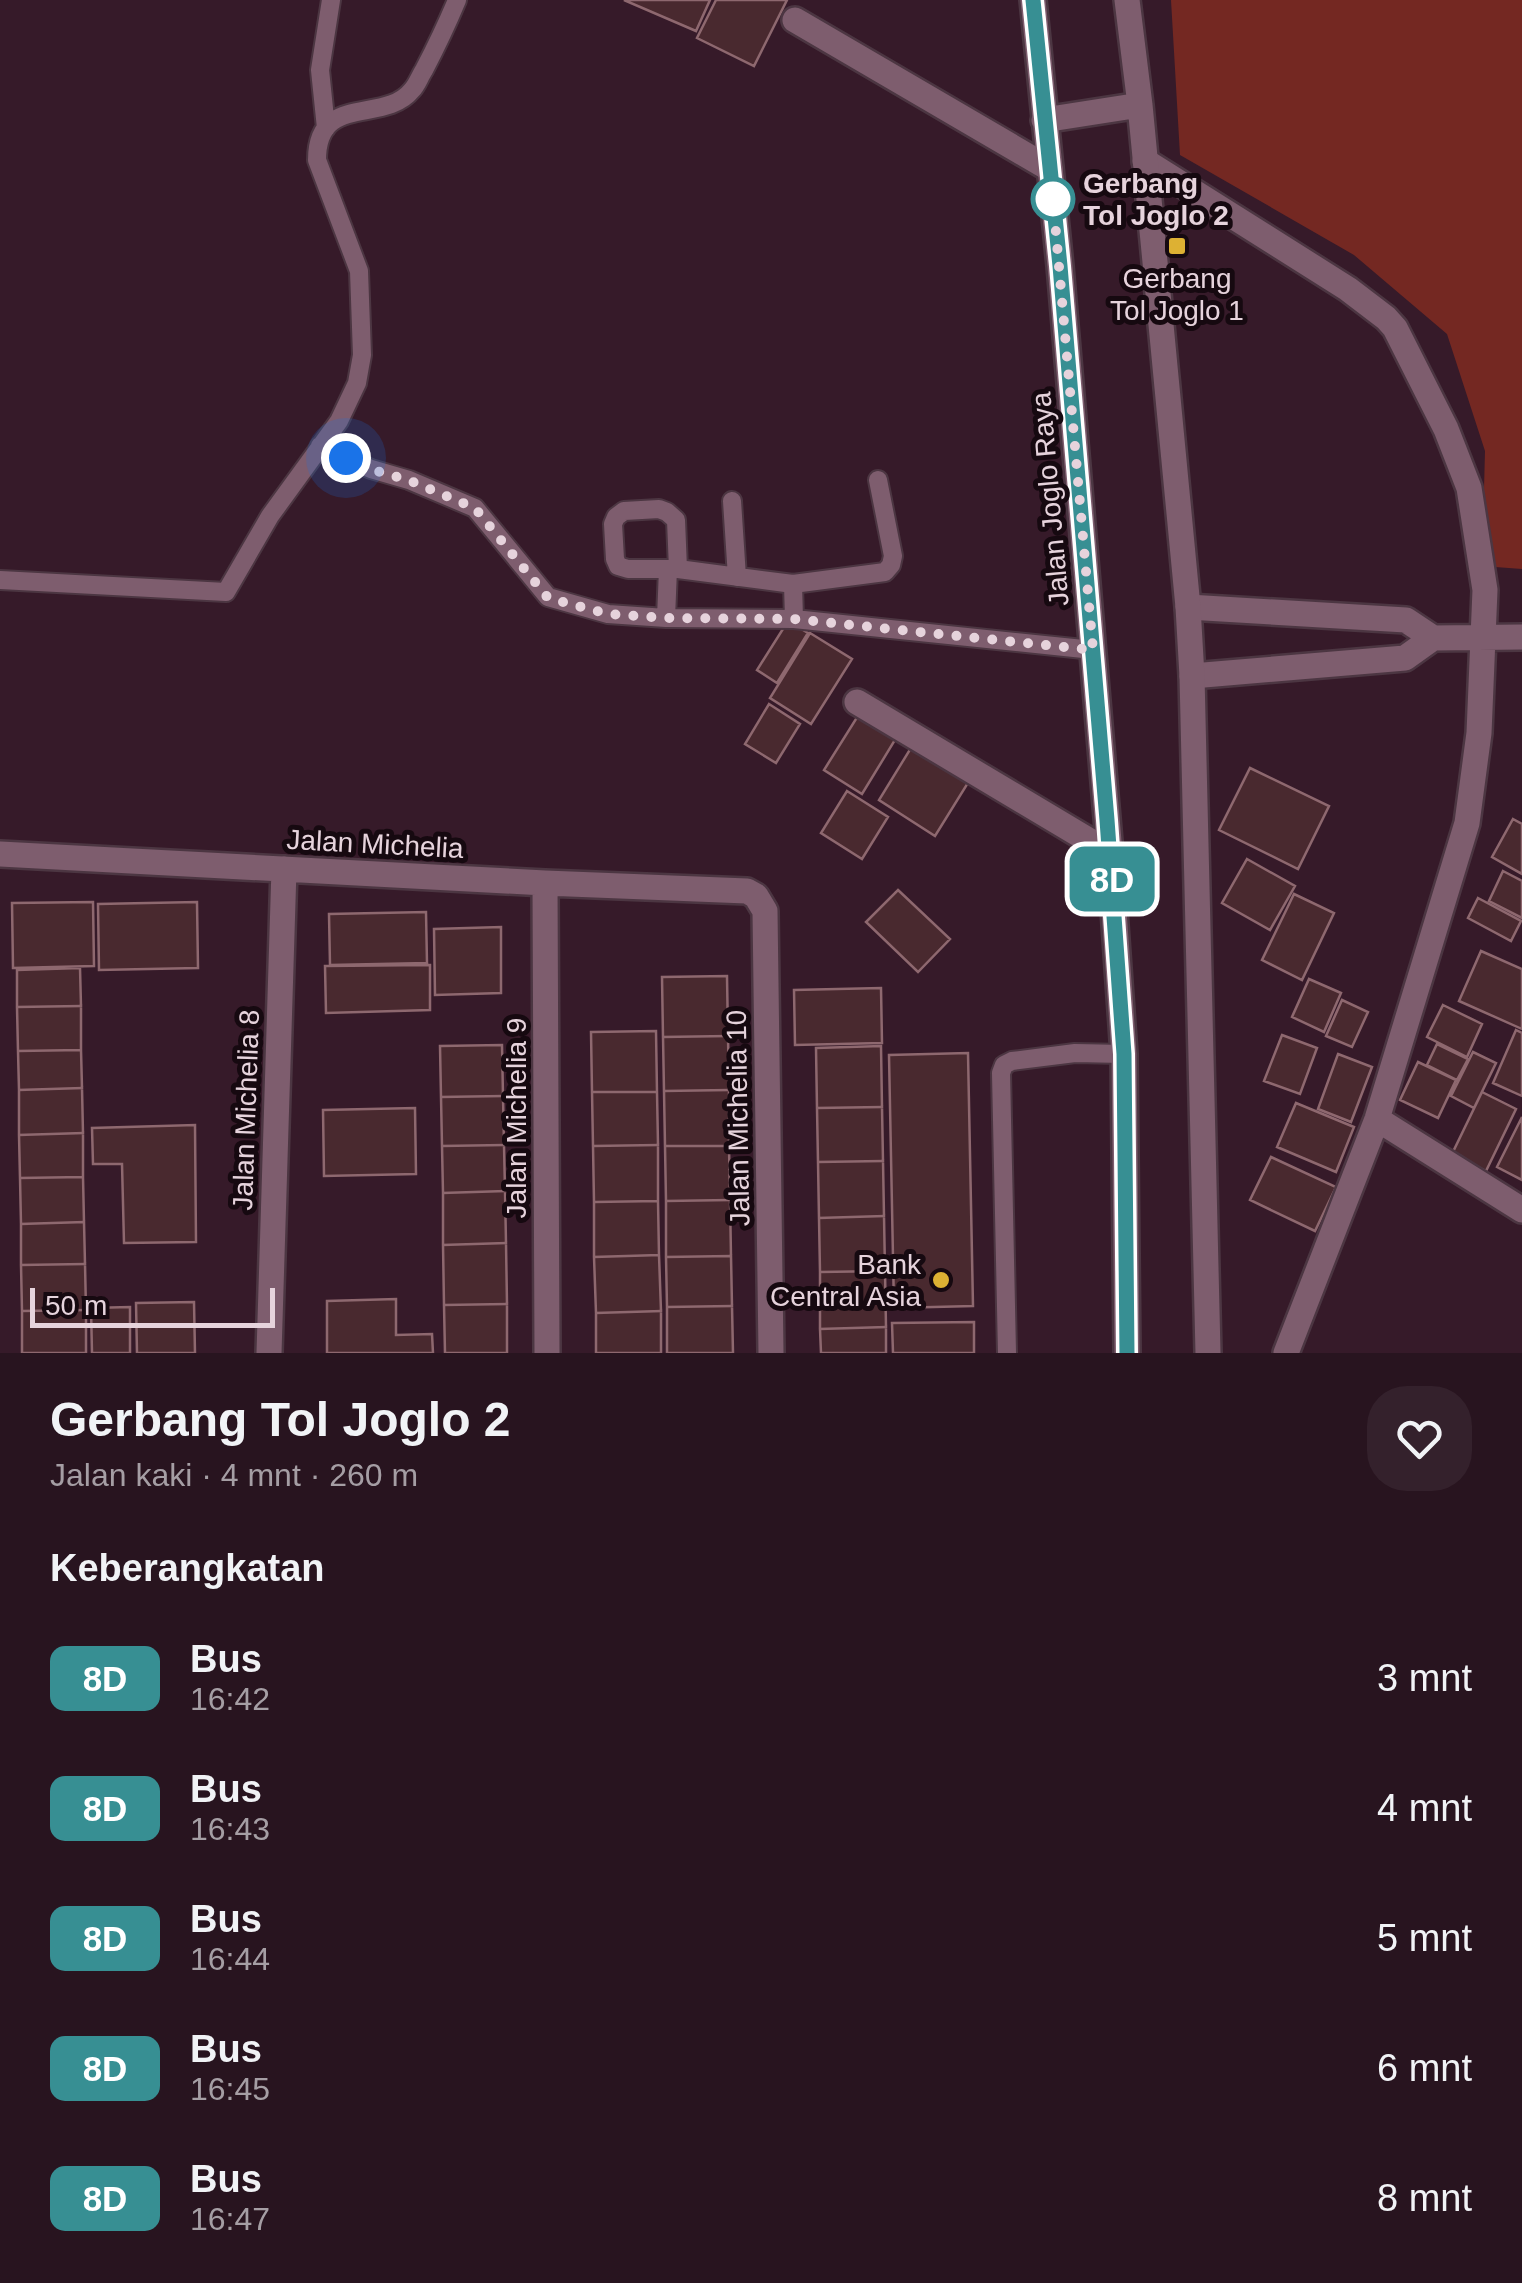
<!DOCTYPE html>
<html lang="id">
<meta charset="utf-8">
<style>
:root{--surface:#28141f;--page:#34212c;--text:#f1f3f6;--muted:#a59ea4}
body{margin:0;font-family:Arial,sans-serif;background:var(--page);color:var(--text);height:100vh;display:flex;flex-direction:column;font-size:38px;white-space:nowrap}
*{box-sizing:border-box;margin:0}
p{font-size:32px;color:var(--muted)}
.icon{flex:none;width:55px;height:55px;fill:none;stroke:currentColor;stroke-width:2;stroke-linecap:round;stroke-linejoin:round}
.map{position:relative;height:1353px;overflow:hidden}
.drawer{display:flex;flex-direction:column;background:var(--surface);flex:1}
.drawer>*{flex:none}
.badge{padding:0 20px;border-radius:15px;font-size:35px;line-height:65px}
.scale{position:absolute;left:30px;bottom:25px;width:245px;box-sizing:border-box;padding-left:10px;border:5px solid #e6d3dc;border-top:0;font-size:28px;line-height:35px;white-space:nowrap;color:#e6d3dc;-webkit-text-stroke:8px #160910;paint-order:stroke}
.you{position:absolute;width:50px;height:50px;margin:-25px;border:8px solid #fff;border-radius:50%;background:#1a73e8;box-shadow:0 0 0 15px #1a73e833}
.map>.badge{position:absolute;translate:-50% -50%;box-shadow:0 0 0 5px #fff}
h2{padding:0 50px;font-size:38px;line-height:90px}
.round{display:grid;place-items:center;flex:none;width:105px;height:105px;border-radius:40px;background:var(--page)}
.headline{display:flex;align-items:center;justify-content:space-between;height:170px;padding:0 50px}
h1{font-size:48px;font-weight:700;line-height:75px}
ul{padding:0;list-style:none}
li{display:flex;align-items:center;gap:30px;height:130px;padding:0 50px}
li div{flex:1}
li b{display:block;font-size:38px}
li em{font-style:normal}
li .badge{min-width:110px;font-weight:700;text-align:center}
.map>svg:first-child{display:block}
.green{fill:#742822}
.building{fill:#49292f;stroke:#8e686f;stroke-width:2.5}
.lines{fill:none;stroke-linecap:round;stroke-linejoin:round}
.lane-casing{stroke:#4c3642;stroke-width:22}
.street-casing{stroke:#4c3642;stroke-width:30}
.secondary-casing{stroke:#4c3642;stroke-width:30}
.lane{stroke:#7e5d6e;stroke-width:18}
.street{stroke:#7e5d6e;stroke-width:25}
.secondary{stroke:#7e5d6e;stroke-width:25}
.line-casing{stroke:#fff;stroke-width:22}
.line{stroke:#378f93;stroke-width:15}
.walk{stroke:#e6d3dc;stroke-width:10;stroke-dasharray:0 18}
.stop-dot{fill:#fff;stroke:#378f93;stroke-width:5}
.poi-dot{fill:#ddb133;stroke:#160910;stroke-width:4}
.labels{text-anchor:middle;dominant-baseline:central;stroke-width:10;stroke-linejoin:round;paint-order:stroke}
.stop-label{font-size:28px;font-weight:bold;fill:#e6d3dc;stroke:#160910;text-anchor:start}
.poi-label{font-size:28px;fill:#e6d3dc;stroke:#160910}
.street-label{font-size:28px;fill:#e6d3dc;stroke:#160910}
</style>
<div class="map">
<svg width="1522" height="1353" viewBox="0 0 1522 1353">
<rect width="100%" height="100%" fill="#361a29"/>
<path class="green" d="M1171 0H1522V569L1482 566 1485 451 1447 334 1354 255 1180 155Z"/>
<path class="building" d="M624 0H710L696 31Z
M716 0H787L754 66 697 38Z
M788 621 808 633 777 683 757 670Z
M810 633 852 659 811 724 770 698Z
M769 704 800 724 776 763 745 744Z
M861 711 898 735 862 794 824 770Z
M914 743 971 778 935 836 879 800Z
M1250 768 1329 806 1298 869 1219 830Z
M847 791 888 817 862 859 821 833Z
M1513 819 1522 824V874L1492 857Z
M1247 859 1295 886 1270 930 1222 903Z
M1503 871 1522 881V918L1489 901Z
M898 890 950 939 918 972 866 922Z
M1294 894 1334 913 1302 980 1262 960Z
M1478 898 1521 921 1511 941 1468 918Z
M93 902 94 966 13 968 12 903Z
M197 902 198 968 99 970 98 904Z
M426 912 427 963 330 965 329 914Z
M501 927V993L435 995 434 929Z
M1481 951 1522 969V1029L1459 1001Z
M430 965V1010L326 1013 325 966Z
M80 968 81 1006 17 1007V970Z
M727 976 728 1036 663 1037 662 977Z
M1309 979 1341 993 1324 1032 1292 1017Z
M881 988 882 1043 795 1045 794 990Z
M1342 1000 1368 1012 1352 1047 1326 1036Z
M1443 1005 1482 1024 1467 1057 1427 1037Z
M81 1006V1050L18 1051 17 1007Z
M1516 1030 1522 1033V1096L1493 1083Z
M656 1031 657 1092H592L591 1032Z
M1282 1035 1317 1048 1300 1094 1264 1081Z
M728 1036 729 1090 664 1091 663 1037Z
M1437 1044 1468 1059 1457 1080 1427 1065Z
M502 1045 503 1096 441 1097 440 1046Z
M881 1046 882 1107 817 1108 816 1048Z
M81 1050 82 1088 19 1090 18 1051Z
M1473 1052 1496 1063 1474 1108 1451 1096Z
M968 1053 973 1306 894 1308 889 1055Z
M1338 1054 1372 1067 1351 1122 1318 1109Z
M1418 1062 1456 1080 1438 1118 1400 1100Z
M82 1088 83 1133 19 1135V1090Z
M729 1090V1146H665L664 1091Z
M592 1092H657L658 1145 593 1146Z
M1482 1092 1516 1109 1486 1171 1452 1154Z
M503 1096 504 1145 442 1146 441 1097Z
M1296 1103 1354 1127 1336 1172 1277 1147Z
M882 1107 883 1161 818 1162 817 1108Z
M415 1108 416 1174 324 1176 323 1110Z
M1522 1117V1180L1497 1167Z
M195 1125 196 1242 124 1243 122 1164H93L92 1128Z
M83 1133V1177L20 1178 19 1135Z
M504 1145 505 1191 443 1193 442 1146Z
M658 1145V1201L594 1202 593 1146Z
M665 1146H729L730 1200 666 1201Z
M1271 1157 1336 1187 1315 1231 1250 1200Z
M883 1161 884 1216 819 1218 818 1162Z
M83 1177 84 1222 21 1224 20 1178Z
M505 1191 506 1243 443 1245V1193Z
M730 1200 731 1256 666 1257V1201Z
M658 1201 659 1255 594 1257V1202Z
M884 1216 885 1271 820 1272 819 1218Z
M84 1222 85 1264 21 1265V1224Z
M506 1243 507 1304 444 1305 443 1245Z
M659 1255 661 1311 596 1313 594 1257Z
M731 1256 732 1306 667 1307 666 1257Z
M85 1264 86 1310 22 1311 21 1265Z
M885 1271 886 1327 820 1329V1272Z
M396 1299V1335L432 1334 433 1353H327V1301Z
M194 1302 195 1353H137L136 1303Z
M507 1304V1353H445L444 1305Z
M732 1306 733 1353H667V1307Z
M130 1307V1353H92L91 1308Z
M86 1310V1353H22V1311Z
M661 1311V1353H596V1313Z
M974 1322V1353H893L892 1323Z
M886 1327V1353H821L820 1329Z"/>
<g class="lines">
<g class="lane-casing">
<path id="lane" d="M326 128 320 70 331 0
M320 446 371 469 409 480 475 508 548 597 608 614 666 618 794 619 1093 650
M732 501 737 577
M678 569 676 520 667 512 659 509 624 511 616 517 613 524 615 559 618 566 628 569H678L793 584
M0 580 226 592 270 516 339 421 357 383 362 355 359 271 317 160C317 92 384 125 412 90 417 85 420 76 424 70 436 47 447 24 457 0
M666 618 668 569
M794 619 793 584 885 572 891 565 893 556 878 480
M1007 1353 1001 1073 1004 1065 1012 1061 1075 1053 1124 1054"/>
</g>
<g class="street-casing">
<path id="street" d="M795 20 1050 169
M1145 161 1348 289 1386 318 1395 328 1446 429 1469 488 1485 590 1479 733 1467 823 1377 1119 1286 1353
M1188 607 1406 620 1433 638
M1192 676 1405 658 1433 638 1522 637
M857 702 1110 853
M0 854 545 883 747 891 756 896 765 911 771 1353
M545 883 547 1353
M1377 1119 1522 1210
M269 1353 284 869"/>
</g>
<g class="secondary-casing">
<path id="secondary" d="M1033 0 1060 266 1110 853 1124 1054 1127 1353
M1127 0 1140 105 1188 607 1192 676 1208 1353
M1044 120 1140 105"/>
</g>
<use href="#lane" class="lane"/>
<use href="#street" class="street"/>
<use href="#secondary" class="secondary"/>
</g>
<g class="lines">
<g class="line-casing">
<path id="line" d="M1033 0 1060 266 1107 820 1124 1054 1127 1353"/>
</g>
<use href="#line" class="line"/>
<path class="walk" d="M346 458 370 469 408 480 475 508 548 598 608 614 666 618 794 619 1093 650 1053 199"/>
</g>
<circle class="stop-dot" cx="1053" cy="199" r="20"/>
<g class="poi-dot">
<rect x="1167" y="236" width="20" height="20" rx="5"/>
<circle cx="941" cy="1280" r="10"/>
</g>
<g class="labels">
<g class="stop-label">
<text x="1083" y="183">Gerbang<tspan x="1083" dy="32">Tol Joglo 2</tspan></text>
</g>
<g class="poi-label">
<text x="1177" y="278">Gerbang<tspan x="1177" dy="32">Tol Joglo 1</tspan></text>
<text x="921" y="1264" text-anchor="end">Bank<tspan x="921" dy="32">Central Asia</tspan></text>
</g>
<g class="street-label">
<text transform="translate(1050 499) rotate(-95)">Jalan Joglo Raya</text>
<text transform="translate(375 844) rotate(3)">Jalan Michelia</text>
<text transform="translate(246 1110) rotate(-88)">Jalan Michelia 8</text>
<text transform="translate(516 1118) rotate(-90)">Jalan Michelia 9</text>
<text transform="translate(738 1118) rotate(-91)">Jalan Michelia 10</text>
</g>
</g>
</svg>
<div class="scale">50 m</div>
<div class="you" style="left:346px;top:458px"></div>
<b class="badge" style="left:1112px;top:879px;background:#378f93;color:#fff">8D</b>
</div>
<section class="drawer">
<div class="headline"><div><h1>Gerbang Tol Joglo 2</h1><p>Jalan kaki · 4 mnt · 260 m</p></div><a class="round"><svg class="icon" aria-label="heart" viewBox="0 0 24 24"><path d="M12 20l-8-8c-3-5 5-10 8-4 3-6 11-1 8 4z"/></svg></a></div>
<h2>Keberangkatan</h2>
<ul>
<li><span class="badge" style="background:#378f93;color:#fff">8D</span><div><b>Bus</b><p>16:42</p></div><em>3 mnt</em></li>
<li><span class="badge" style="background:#378f93;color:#fff">8D</span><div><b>Bus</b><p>16:43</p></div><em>4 mnt</em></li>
<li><span class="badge" style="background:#378f93;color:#fff">8D</span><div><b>Bus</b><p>16:44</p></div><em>5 mnt</em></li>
<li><span class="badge" style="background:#378f93;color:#fff">8D</span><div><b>Bus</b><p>16:45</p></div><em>6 mnt</em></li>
<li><span class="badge" style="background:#378f93;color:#fff">8D</span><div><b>Bus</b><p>16:47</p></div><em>8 mnt</em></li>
</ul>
</section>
